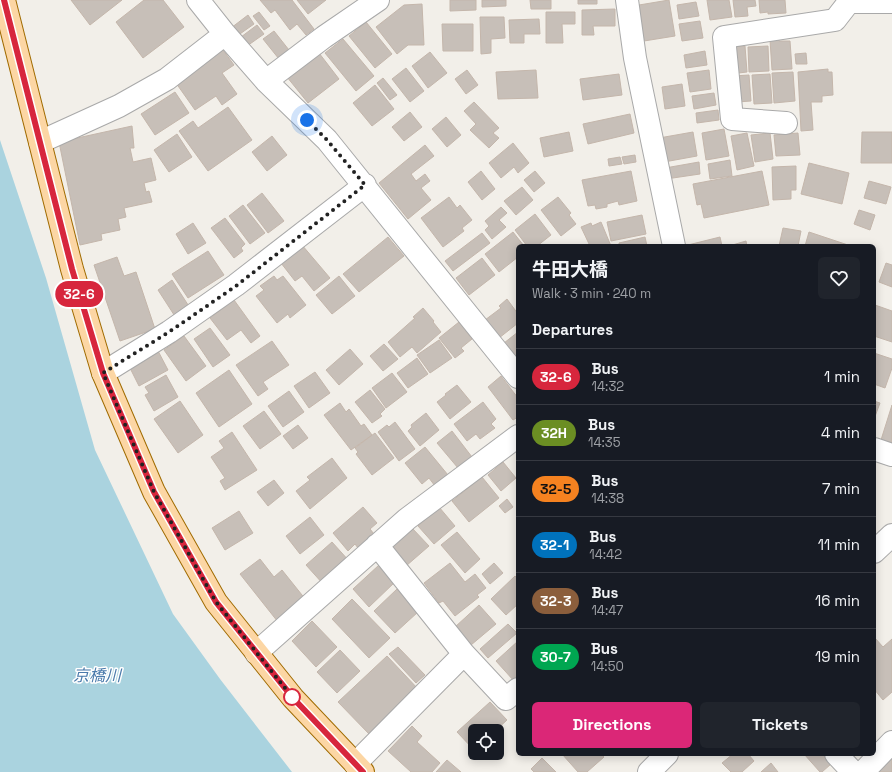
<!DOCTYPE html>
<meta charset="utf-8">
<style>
:root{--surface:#171b24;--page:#20242c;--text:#f1f3f6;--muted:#9ea1a6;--line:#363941;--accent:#db2777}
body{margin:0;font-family:"Space Grotesk","Noto Sans JP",sans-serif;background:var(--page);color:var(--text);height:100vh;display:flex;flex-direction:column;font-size:15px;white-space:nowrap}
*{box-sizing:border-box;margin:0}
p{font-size:13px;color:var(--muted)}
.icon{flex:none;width:22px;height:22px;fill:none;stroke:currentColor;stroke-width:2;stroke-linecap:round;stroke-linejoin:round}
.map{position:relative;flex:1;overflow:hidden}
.details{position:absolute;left:516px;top:244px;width:360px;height:512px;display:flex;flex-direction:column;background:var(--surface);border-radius:6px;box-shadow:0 2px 10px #0003}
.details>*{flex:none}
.badge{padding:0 8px;border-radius:13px;font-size:14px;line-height:26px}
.fabs{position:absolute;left:468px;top:724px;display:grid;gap:8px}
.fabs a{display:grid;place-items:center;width:36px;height:36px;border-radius:6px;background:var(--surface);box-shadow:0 2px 10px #0003;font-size:20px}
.you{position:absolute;width:20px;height:20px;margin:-10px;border:3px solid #fff;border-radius:50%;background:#1a73e8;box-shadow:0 0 0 6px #1a73e833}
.map>.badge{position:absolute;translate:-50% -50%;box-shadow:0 0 0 2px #fff}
h2{padding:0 16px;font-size:15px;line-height:36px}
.round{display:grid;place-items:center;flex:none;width:42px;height:42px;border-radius:6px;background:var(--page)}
.overview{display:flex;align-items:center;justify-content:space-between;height:68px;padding:0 16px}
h1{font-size:19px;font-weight:700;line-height:30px}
.primary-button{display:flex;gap:8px;margin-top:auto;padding:8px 16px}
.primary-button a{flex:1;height:46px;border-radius:6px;background:var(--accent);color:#fff;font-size:16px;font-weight:700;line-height:46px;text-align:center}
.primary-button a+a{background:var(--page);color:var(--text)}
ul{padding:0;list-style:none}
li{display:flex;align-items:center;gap:12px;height:56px;padding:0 16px;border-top:1px solid var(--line)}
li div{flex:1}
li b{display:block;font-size:15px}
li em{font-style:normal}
li .badge{min-width:44px;font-weight:700;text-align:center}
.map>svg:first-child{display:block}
.water{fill:#aad3df}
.building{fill:#c7bfb8;stroke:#c4b6ab}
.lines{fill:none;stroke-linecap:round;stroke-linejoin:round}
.minor-casing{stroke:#a9a9a9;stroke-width:24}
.major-casing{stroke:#a06b00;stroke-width:24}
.minor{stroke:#fff;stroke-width:22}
.major{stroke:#fcd6a4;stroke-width:22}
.line-casing{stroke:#fff;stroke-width:9}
.line{stroke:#d7263d;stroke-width:6}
.walk{stroke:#222;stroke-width:4;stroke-dasharray:0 7.2}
.stop-dot{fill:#fff;stroke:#d7263d;stroke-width:2}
.labels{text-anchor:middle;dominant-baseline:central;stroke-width:3;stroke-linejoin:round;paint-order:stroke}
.water-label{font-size:16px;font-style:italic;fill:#4a7aab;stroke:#fff}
</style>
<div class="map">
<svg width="892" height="772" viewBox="0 0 892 772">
<rect width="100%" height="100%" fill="#f2efe9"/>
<path class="water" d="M0 140 46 278 95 450 173 614 220 679 292 772H0Z"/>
<path class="building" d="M71 0H122L90 25Z
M144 0H163L184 27 143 58 116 22Z
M260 0H292L314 29 306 35 297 24 290 30 275 10 271 13Z
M297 0H326L308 14Z
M450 0H476V10L450 11Z
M482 0H506V6L482 7Z
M530 0H551V9H531Z
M578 0H597V4H578Z
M669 0 675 36 644 41 639 5Z
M707 0H729L732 17 710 20Z
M733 0H755L756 6 747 7 748 16 735 17Z
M759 0H785L786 13 768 14V12L760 13Z
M696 2 699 16 679 19 677 5Z
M422 4 424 45H408L397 54 376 27 404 5Z
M615 9V26H593L594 35H582V10Z
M259 12 270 26 264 30 253 16Z
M546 12H575V24H562L563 43H546Z
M248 15 254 24 237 36 231 28Z
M480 17H504L505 38 491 39V53L481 54Z
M539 19 540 34H524V43H510L509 20Z
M700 21 703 38 682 41 679 24Z
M366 22 392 54 375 68 349 36Z
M442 24H473V51H443Z
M257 25 264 34 247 46 241 37Z
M274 31 289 50 279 59 263 39Z
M343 39 374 76 356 91 325 53Z
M779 39V41H790L792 69 772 70 770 40Z
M745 46 747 72 730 74 728 47Z
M768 46 769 71 749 72 748 47Z
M223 50 234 65 222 73 237 94 222 105 216 96 195 110 176 83Z
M705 51 707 65 686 68 684 55Z
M430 52 447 73 428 88 412 66Z
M319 53 339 79 308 103 287 77Z
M806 53 807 64H796L795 54Z
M406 68 424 91 410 102 392 79Z
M828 69V72H832L833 95 822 96V102H811L813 130 801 131 798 72Z
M467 70 478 85 466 94 455 79Z
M536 70 538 98 498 99 496 72Z
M709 70 711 89 690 92 687 73Z
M793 72 795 101 774 103 772 73Z
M619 74 622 95 583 100 580 79Z
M770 74 772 103 754 104 752 75Z
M749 75 751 101 737 102 733 76Z
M383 78 397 95 390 100 377 83Z
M682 84 685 106 665 109 662 87Z
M375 85 394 109 372 126 353 103Z
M175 92 189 113 155 135 141 114Z
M714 93 716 105 694 109 692 96Z
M474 102 499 128 493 133 499 138 489 148 470 130 476 124 464 111Z
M228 107 252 140 208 171 179 131 193 121 198 128Z
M718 110 719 120 697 123 696 113Z
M410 112 422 127 404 141 392 127Z
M630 114 634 133 588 144 583 124Z
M446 117 461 135 447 147 432 129Z
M132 126 134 148H130L133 162 151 158 156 180 144 183 146 192 149 191 152 202 124 208 126 217 118 219 120 230 101 234 102 240 80 245 59 142Z
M724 129 729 156 706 160 702 133Z
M569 132 573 151 544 157 540 138Z
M693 132 697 156 664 162 659 138Z
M862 132H892V163H861Z
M747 133 754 166 737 170 731 136Z
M770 133 773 159 755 162 751 135Z
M798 133 800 155 776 156 774 135Z
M177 134 192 157 169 172 154 150Z
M272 136 287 155 267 171 252 152Z
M513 143 529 163 518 173 514 167 501 178 489 163Z
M425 145 434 156 411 174 416 181 425 174 430 181 421 188 431 200 408 219 379 183Z
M635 155 636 162 624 164 622 157Z
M620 157 622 164 609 166 608 159Z
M730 160 732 176 710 179 708 164Z
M699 162 700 174 666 179 665 168Z
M809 163 849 173 842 204 801 194Z
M796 166V190H791V199L773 200 772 167Z
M481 171 495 189 482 200 468 182Z
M535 171 545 183 534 192 524 180Z
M631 171 637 201 619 205 618 201 607 204V207L596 209 595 205 588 206 582 180Z
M762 171 769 205 704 218 701 204 697 205 693 184Z
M869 181 891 187 886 204 864 198Z
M522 187 533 200 516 215 504 201Z
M262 193 284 221 268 233 247 205Z
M449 197 457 208 460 205 472 220 462 228 464 231 443 247 421 218Z
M558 197 571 213 569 215 576 224 561 236 541 210Z
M243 205 265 233 250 244 229 216Z
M501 207 507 213 499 220 506 227 492 239 485 230 489 226 485 221Z
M859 210 875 215 870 230 854 224Z
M535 214 551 235 537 246H527L515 230Z
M642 215 646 234 611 241 607 222Z
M225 218 245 244 241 248 243 251 234 258 211 228Z
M601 222 611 246H590L581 227 591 223 592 226Z
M193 223 206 243 188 254 176 234Z
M783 228 801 231 798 246H779Z
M513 232 524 246H518V257L499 272 485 254Z
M809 232 851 246H805Z
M482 233 490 243 453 271 445 261Z
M388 237 404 256 359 292 343 274Z
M645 237 647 246H619V243Z
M720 237 722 246H684Z
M746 241 747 246H729Z
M302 245 330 278 314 291 302 276 295 281 281 263Z
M208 251 224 275 188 298 172 274Z
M117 257 124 276 136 272 155 329 120 341 94 265Z
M482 258 495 275 469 295 456 278Z
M886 263 892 265V287L879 282Z
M274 276 277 280 283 276 306 305 290 318 288 314 277 323 256 296 264 290 260 286Z
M339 276 355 296 332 314 316 295Z
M172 280 192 311 178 321 158 290Z
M507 299 518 314V323L499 338 485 320 501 308 499 306Z
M234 300 260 336 251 343 241 330 227 340 210 318Z
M875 305 892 311V342L874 336V309Z
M423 308 434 321 433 322 441 332 417 353 412 347 400 357 388 342 415 318 413 317Z
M459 322 472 339 461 348 464 351 455 358 439 338Z
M210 328 230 355 213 367 194 339Z
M518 332V360L504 343Z
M184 336 206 366 186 381 164 350Z
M439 340 452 358 430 373 417 355Z
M272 341 289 365 263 382 268 389 258 396 236 365Z
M384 344 398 359 383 371 370 356Z
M157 349 168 370 139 386 128 364Z
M350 349 363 364 339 385 326 370Z
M874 353 892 359V368L885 388 874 384Z
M417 358 428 374 408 388 397 373Z
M229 370 252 404 219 427 196 393Z
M315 372 330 393 309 408 294 386Z
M392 373 407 392 386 408 372 388Z
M166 375 178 397 154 411 145 395 149 393 145 387Z
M501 376 518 398V417L513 420 488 387Z
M457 385 471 402 450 419 437 402 446 395 445 394Z
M370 390 385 409 380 414 382 416 372 423 355 402Z
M289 391 304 412 283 427 268 406Z
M180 401 203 435 178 453 154 419Z
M874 401 880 403 874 419Z
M483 402 496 419 491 424 495 428 480 439 476 434 467 441 454 424Z
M340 403 346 412 349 409 361 426 364 424 372 435 351 450 324 415Z
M892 405V443L881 440Z
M264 411 281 434 260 449 243 426Z
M426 413 439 430 420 446 408 431 412 427 411 425Z
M395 422 415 449 399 461 378 432 387 425 389 427Z
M298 425 308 438 293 449 283 436Z
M452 431 472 457 458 468 437 443Z
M232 432 257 470 225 490 220 481 225 478 211 457 224 448 219 441Z
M375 433 394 458 372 475 356 454 358 452 355 448Z
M425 447 448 475 435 486 429 478 422 484 405 463Z
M332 458 347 478 310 509 296 491 310 480 307 477Z
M503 462 516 478 501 491 488 475Z
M482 477 499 498 469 522 452 501Z
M274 480 284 493 268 506 257 492Z
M507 499 513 507 505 513 499 506Z
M363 507 377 523 370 529 374 534 358 548 355 544 348 551 333 533Z
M439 507 455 526 434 544 418 526Z
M239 511 253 533 225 550 212 528Z
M310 517 324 535 300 554 286 536Z
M412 528 429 546 406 566 390 547Z
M457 532 480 559 465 573 441 545Z
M332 542 350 562 324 585 306 565Z
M260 559 274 577 282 570 306 600 278 622 240 574Z
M450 563 465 582 475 574 486 588 477 595 479 597 455 616 443 601 439 603 424 583Z
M494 563 503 573 490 584 482 574Z
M379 565 395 582 369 607 353 589Z
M515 576 518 579V604L506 615 491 599Z
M397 589 418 612 395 633 374 611Z
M352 599 390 638 369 658 332 619Z
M479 605 496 624 471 645 455 627Z
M312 621 337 647 316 667 292 641Z
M508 624 517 633 488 658 480 649Z
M875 638 883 647 892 639V692L883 700 874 689V639Z
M518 641V677L514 681 496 661Z
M398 647 425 675 416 683 389 654Z
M340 650 360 671 337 693 317 672Z
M387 656 419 690 370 735 338 702Z
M490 702 507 720 495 731H475V751L457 732Z
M412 726 422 736 417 742 440 763 432 772H411L388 751Z
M562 754H601L604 757 587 772H578Z
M733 754H748L754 761 742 772H731L722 763Z
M804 754H822L831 764 822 772H820Z
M892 755V772H875Z
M542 758 556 772H534L531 769Z
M447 760 461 772H436Z
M771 763 778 772H761Z"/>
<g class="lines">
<g class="minor-casing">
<path id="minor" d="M198 0 225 34 266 81 327 140 518 377
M627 0 635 58 674 246
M266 81 324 37 378 0
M786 123 732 119 724 37 835 20 849 2H892
M40 142 119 106 167 79 225 34
M103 373 169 332 236 285 365 185
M874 449 892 455
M377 545 464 654 506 699 518 689
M874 552 892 535
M256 653 407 519 518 436
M836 754 853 772
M355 764 464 654
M649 772 667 754
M863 772 892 742"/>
</g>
<g class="major-casing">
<path id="major" d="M4 0 72 269 103 373 154 492 216 602 293 698 363 772"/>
</g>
<use href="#minor" class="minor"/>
<use href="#major" class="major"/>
</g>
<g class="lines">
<g class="line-casing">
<path id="line" d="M4 0 72 269 103 373 154 492 216 602 293 698 363 772"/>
</g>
<use href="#line" class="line"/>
<path class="walk" d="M292 697 293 698 216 602 154 492 103 373 169 332 236 286 365 185 327 140 307 120"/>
</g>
<circle class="stop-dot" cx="292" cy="697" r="8"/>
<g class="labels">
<g class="water-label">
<text x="97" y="675">京橋川</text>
</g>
</g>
</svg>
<div class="fabs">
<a><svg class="icon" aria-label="locate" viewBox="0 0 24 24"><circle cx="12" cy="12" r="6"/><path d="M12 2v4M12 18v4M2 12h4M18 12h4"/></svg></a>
</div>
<div class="you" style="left:307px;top:120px"></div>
<b class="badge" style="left:79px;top:294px;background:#d7263d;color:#fff">32-6</b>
<section class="details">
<div class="overview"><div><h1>牛田大橋</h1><p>Walk · 3 min · 240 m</p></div><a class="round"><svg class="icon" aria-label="heart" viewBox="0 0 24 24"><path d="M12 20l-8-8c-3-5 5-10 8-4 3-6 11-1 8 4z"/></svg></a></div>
<h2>Departures</h2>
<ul>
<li><span class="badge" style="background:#d7263d;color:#fff">32-6</span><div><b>Bus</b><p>14:32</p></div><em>1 min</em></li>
<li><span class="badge" style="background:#6b8e23;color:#fff">32H</span><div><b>Bus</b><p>14:35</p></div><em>4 min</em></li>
<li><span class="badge" style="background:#f58220;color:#111">32-5</span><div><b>Bus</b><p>14:38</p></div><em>7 min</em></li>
<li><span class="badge" style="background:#0072bc;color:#fff">32-1</span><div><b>Bus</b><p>14:42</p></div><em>11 min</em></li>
<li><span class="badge" style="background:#8b5e3c;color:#fff">32-3</span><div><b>Bus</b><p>14:47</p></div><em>16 min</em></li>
<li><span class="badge" style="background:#00a651;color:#fff">30-7</span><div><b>Bus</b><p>14:50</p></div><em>19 min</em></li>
</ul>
<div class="primary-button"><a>Directions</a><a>Tickets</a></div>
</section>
</div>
